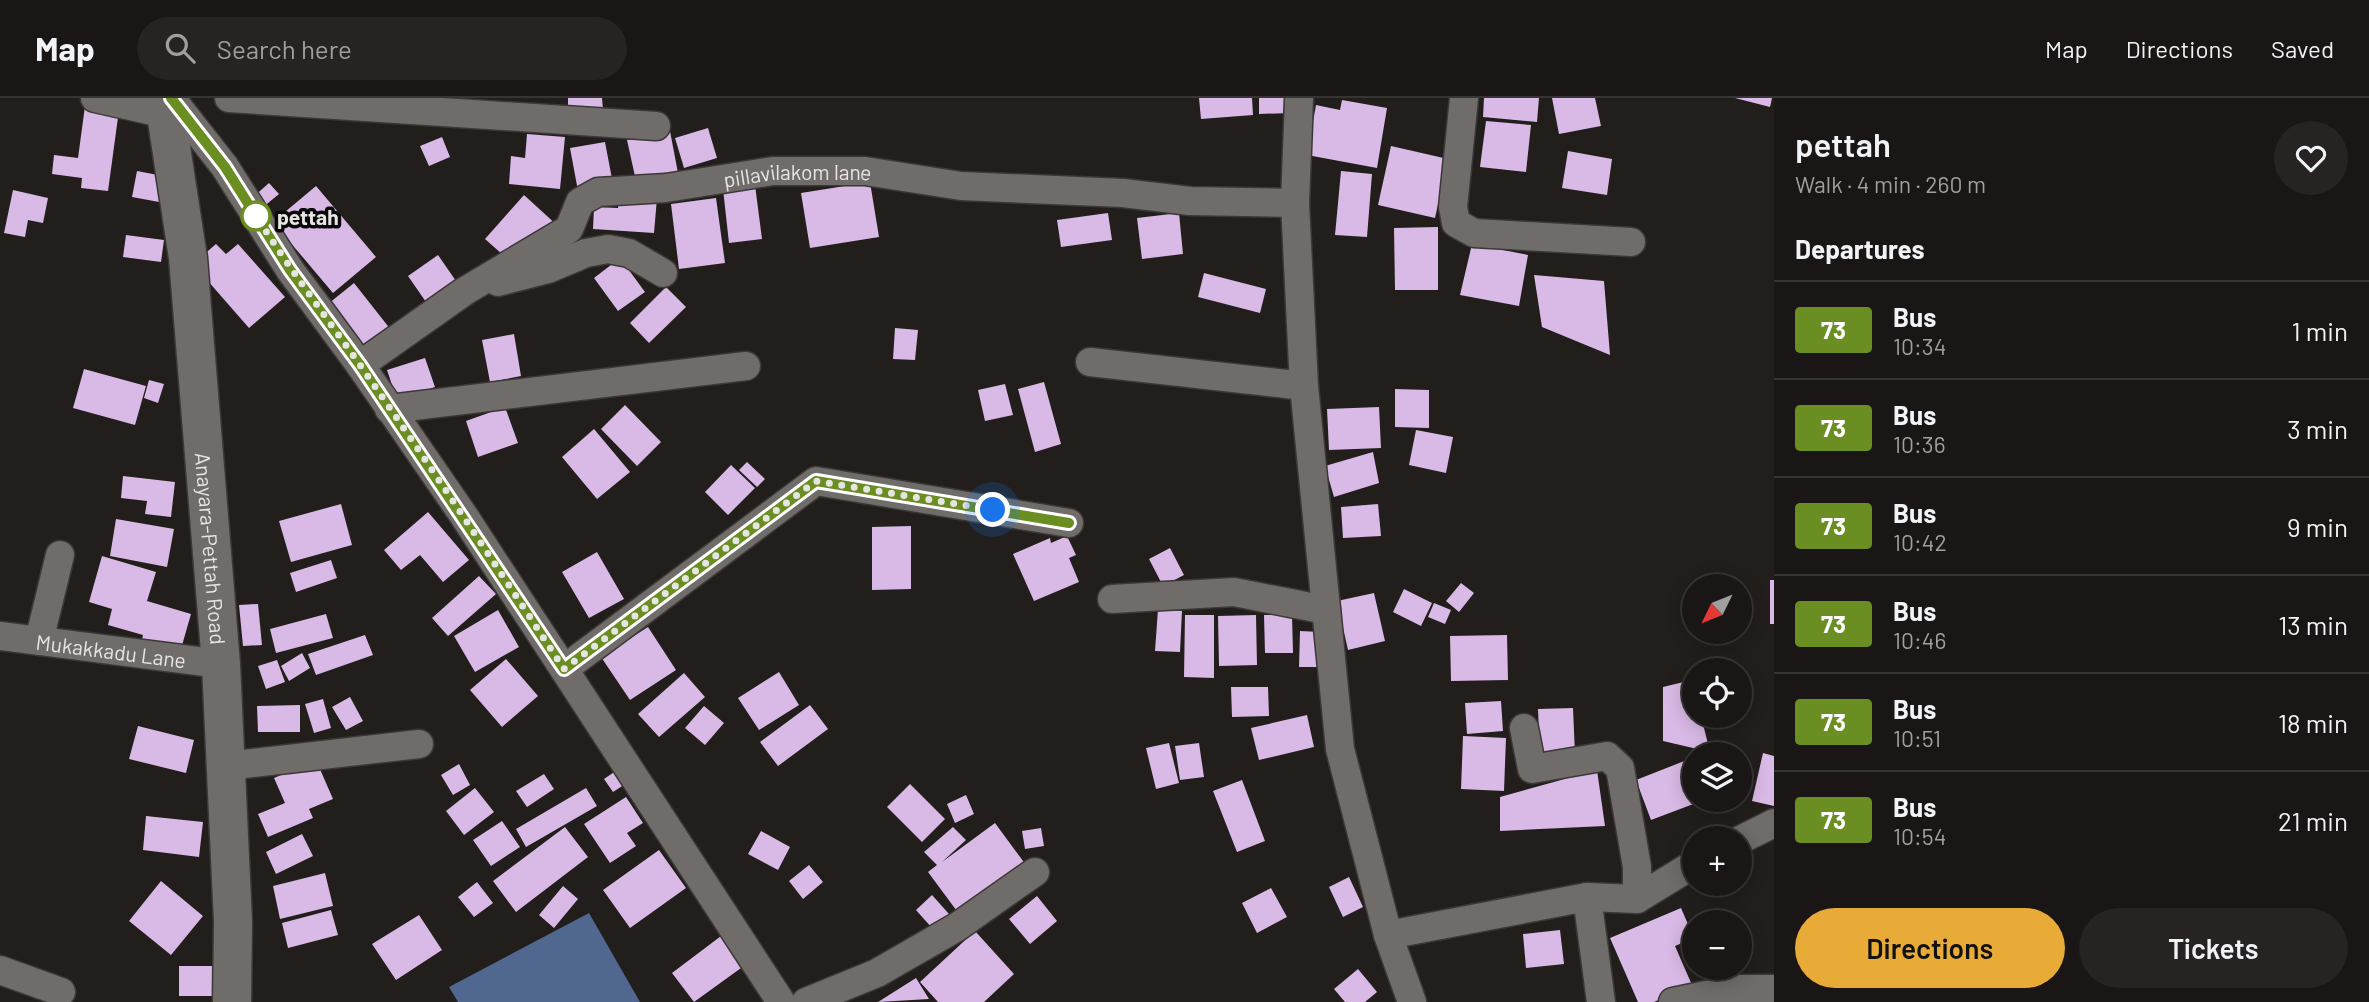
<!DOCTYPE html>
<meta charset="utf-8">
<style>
:root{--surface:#191615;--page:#262322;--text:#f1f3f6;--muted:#9f9fa0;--line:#373534;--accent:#e9ab37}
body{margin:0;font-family:Barlow,sans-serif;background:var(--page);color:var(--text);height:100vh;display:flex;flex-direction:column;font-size:26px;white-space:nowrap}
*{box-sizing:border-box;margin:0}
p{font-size:23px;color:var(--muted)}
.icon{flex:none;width:38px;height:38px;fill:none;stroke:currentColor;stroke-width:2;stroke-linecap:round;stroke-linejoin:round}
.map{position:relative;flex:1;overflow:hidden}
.panel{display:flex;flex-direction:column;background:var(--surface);width:595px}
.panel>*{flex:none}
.badge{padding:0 14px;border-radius:5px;font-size:24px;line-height:46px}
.needle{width:46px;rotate:227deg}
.buttons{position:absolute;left:1682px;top:476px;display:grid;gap:14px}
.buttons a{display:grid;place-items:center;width:70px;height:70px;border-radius:50%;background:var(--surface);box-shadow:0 4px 18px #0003,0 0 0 2px var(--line);font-size:35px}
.you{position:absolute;width:35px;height:35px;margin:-18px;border:5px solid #fff;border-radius:50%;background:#1a73e8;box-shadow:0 0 0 10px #1a73e833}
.map>.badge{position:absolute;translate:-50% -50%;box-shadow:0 0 0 4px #fff}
h2{padding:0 21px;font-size:26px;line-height:63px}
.round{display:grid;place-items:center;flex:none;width:74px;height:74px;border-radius:37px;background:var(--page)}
.overview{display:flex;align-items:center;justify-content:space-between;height:119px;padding:0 21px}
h1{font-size:33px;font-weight:600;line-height:52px}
.primary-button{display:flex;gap:14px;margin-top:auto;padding:14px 21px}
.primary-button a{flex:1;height:80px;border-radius:42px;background:var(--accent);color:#111;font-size:28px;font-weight:600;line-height:80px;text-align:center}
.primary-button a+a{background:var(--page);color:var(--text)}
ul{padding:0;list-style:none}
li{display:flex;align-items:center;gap:21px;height:98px;padding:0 21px;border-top:2px solid var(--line)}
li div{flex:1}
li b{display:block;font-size:26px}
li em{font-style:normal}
li .badge{min-width:77px;font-weight:700;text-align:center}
header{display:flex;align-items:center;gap:42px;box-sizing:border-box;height:98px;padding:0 35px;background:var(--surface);border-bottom:2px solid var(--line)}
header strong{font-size:33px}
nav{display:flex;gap:38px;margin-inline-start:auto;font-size:24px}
.search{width:490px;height:63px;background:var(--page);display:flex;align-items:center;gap:18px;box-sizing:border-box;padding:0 24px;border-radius:38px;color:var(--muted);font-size:26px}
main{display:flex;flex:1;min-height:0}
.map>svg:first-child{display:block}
.water{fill:#506890}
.building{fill:#d9b9e5}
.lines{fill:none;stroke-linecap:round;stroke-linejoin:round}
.street-casing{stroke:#3b3938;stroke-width:31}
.secondary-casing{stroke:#3b3938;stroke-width:41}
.street{stroke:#6f6c6a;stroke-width:28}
.secondary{stroke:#6f6c6a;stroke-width:38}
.line-casing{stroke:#fff;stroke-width:16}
.line{stroke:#6b8e23;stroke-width:10}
.walk{stroke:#e7e5e4;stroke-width:7;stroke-dasharray:0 12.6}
.stop-dot{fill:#fff;stroke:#6b8e23;stroke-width:3.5}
.labels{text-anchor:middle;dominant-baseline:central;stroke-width:7;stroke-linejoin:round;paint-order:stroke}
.street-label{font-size:21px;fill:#e7e5e4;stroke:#090808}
.stop-label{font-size:21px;font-weight:bold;fill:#e7e5e4;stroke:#090808;text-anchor:start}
</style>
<header>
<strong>Map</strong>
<div class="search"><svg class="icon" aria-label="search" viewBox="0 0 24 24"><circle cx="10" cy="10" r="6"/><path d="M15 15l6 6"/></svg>Search here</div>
<nav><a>Map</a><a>Directions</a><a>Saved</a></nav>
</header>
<main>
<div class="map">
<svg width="1774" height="904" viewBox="0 0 1774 904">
<rect width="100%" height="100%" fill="#211e1c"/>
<path class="water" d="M589 815 640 904H458L449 889Z"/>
<path class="building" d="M568 0H602L603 12 568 13Z
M1199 0H1252L1253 17 1201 21Z
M1259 0H1289V15L1259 16Z
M1484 0H1539L1537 24 1483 19Z
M1552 0H1595L1601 28 1559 36Z
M1735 0H1772L1770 9Z
M1342 2 1387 10 1377 70 1307 57 1316 7 1340 12Z
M85 8 119 12 108 93 81 90 82 80 52 76 54 57 78 60Z
M1486 23 1531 27 1526 74 1480 69Z
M708 30 717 60 684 70 675 40Z
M670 33 678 75 636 83 627 42Z
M527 36 565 39 560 91 509 86 511 58 525 60Z
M442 39 450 59 429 68 420 48Z
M605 44 613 86 578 93 570 50Z
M1391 48 1448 61 1435 120 1378 107Z
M1568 53 1612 61 1607 97 1562 90Z
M137 73 163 78 159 104 132 99Z
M1341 73 1372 76 1367 139 1335 137Z
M870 84 879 139 810 150 801 95Z
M269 85 279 96 262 110 253 99Z
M755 87 762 141 729 145 723 91Z
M316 88 376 159 333 195 273 124Z
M13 92 48 100 43 125 28 122 25 139 4 135Z
M524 97 559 129 520 172 485 141Z
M619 98 657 100 654 135 593 131 594 109 618 110Z
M716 100 725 165 679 171 671 106Z
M1108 115 1112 142 1061 149 1057 122Z
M1179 115 1183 156 1142 161 1137 120Z
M1438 129V192H1395L1394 130Z
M126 137 164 142 161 164 123 159Z
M216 146 226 156 238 146 285 199 249 230 193 166Z
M1472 146 1528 157 1519 208 1460 197Z
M438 157 465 196 435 217 408 178Z
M620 160 645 194 618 213 594 180Z
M1204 175 1266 191 1260 215 1198 199Z
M1534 177 1604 183 1610 257 1542 229Z
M354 185 395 237 370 258 328 206Z
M666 189 686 209 649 245 630 225Z
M895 230 918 232 915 262 893 261Z
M514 236 521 278 490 284 482 242Z
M425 260 435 289 397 302 387 272Z
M84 271 146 288 135 327 73 310Z
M149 282 164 286 158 305 144 300Z
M1044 284 1061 346 1035 354 1018 291Z
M1005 286 1013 317 985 323 978 292Z
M1395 291 1429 292V330L1395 329Z
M625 307 661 344 637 368 601 331Z
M505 309 518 345 478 359 466 323Z
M1379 309 1381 350 1329 352 1327 311Z
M594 331 630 374 597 401 562 359Z
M1416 332 1453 339 1446 375 1409 367Z
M1373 354 1379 385 1334 399 1325 368Z
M747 364 765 381 757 389 739 372Z
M731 367 755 390 728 417 705 394Z
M123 378 175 384 171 419 145 416 147 403 121 400Z
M341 406 352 447 291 464 279 423Z
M1378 406 1381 438 1343 440 1341 409Z
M428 414 469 462 443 484 420 457 401 472 384 452Z
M116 421 174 431 167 469 110 458Z
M911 428V491L872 492V429Z
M1067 438 1076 457 1069 460 1079 484 1034 503 1013 456 1050 440 1051 445Z
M1170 450 1184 477 1163 488 1149 461Z
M597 454 624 501 589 520 562 474Z
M102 458 156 474 147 503 191 516 179 558 141 546 143 537 108 527 112 511 89 504Z
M331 462 337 480 296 494 290 475Z
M479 478 496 496 448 538 432 520Z
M1770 482H1774V526H1770Z
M1461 485 1474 495 1459 514 1446 503Z
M1404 491 1432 505 1421 528 1393 514Z
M1374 495 1385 543 1348 552 1337 503Z
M1434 505 1451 512 1445 526 1428 519Z
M258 506 262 547 243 548 239 507Z
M1158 511 1182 513 1180 554 1155 553Z
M498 512 519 549 475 574 454 538Z
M326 516 333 540 276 555 270 531Z
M1185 517H1214V580L1184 579Z
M1256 517 1257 567 1219 568 1218 518Z
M1264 517H1292L1293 555H1265Z
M648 529 676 572 630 602 601 559Z
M1300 533 1321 534V569H1299Z
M365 537 373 557 316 577 308 556Z
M1507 537 1508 582 1451 583 1450 538Z
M302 555 310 570 289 583 281 568Z
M506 561 538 598 502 629 470 592Z
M277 562 285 584 266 591 258 568Z
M779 574 799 607 759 632 738 600Z
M684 575 705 599 659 639 638 616Z
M1692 582 1694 618H1701L1710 654 1663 643V589Z
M1231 589H1268L1269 618 1232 619Z
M350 599 363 623 346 632 332 609Z
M323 601 331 630 314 635 305 606Z
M1501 603 1503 633 1467 636 1465 605Z
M300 607V634H258L257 608Z
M810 607 828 631 778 668 760 644Z
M704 608 724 625 705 647 685 630Z
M1573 610 1575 656 1540 657 1538 611Z
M1307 617 1314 649 1259 662 1251 630Z
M138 628 194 642 186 675 129 661Z
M1463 638 1506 640 1504 693 1461 691Z
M1169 645 1179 685 1156 691 1146 650Z
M1199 645 1204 679 1180 682 1175 648Z
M1763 655 1774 658V708L1752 703Z
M1692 660 1694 702H1704L1651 722 1636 682Z
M316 662 333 701 309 711 313 720 268 739 258 716 285 705 274 680Z
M459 666 470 687 453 697 441 677Z
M620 670 630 683 613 694 604 681Z
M1597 672 1605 728 1500 733V699Z
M544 676 554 691 527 709 516 693Z
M1242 682 1265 743 1237 754 1213 693Z
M910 686 945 721 922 744 887 709Z
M475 690 494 714 464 737 446 713Z
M586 690 597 708 526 749 516 731Z
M966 697 974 716 955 725 947 706Z
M626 699 643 725 627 735 636 748 610 765 584 726Z
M146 718 203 724 199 759 143 752Z
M502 723 520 749 491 768 473 742Z
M995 725 1026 767 962 820 928 774 937 767 924 754 953 729 966 742 942 764Z
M565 729 588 759 516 814 493 783Z
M1041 730 1044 748 1025 751 1022 733Z
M761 733 790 749 778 772 748 756Z
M302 736 313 758 276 776 266 754Z
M659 752 686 790 630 830 603 792Z
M809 767 823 784 803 801 789 783Z
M325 775 333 808 280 821 273 788Z
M1349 779 1363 809 1343 819 1329 789Z
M161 783 203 818 171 857 129 823Z
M477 784 493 805 474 819 458 799Z
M563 788 578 801 554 830 539 817Z
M1271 790 1287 819 1257 835 1242 805Z
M932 797 949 816 932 830 916 812Z
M1037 798 1057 823 1030 846 1009 821Z
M1681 810 1694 840 1675 848 1692 887 1654 904H1638L1610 840Z
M331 812 338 837 288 850 282 825Z
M419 817 442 852 396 882 372 846Z
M1560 832 1564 866 1526 870 1523 836Z
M975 833 1014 876 984 904H938L920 884Z
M725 835 748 865 694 904 672 875Z
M179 868H212V898H179Z
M1358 871 1377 894 1365 904H1345L1334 891Z
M916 880 929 901 878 904Z"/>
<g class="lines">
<g class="street-casing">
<g id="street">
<path d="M95 0 166 16"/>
<path d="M171 0 225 69 290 172 360 267 464 418 781 904"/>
<path d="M229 0 656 28"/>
<path d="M1299 0 1295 105 1304 288 1340 651 1388 837 1587 799 1601 904"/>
<path d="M1464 0 1453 109 1456 125 1474 135 1631 144"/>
<path d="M498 184 548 171 586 155 608 151 629 155 663 175"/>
<path d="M1090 264 1304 288"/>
<path id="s1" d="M360 267 465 193 569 131 580 104 598 94 666 90 773 73H865L961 88 1123 95 1190 103 1295 105"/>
<path d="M389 311 746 268"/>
<path d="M1112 501 1234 494 1326 512"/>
<path id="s2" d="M0 538 221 566"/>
<path d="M39 543 60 457"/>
<path d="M564 571 816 383 1069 425"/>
<path d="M1524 630 1532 671 1607 658 1620 670 1637 769V801L1694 766"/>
<path d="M226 668 419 646"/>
<path d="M1740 742 1774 725"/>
<path d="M1587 799 1637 801"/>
<path d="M1388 837 1412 904"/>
<path d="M0 872 61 894"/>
<path d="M806 904 877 875 957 829 1035 774"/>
<path d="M1673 904 1735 891H1774"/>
</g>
</g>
<g class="secondary-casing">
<g id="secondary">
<path id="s3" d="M167 0 166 16 188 160 221 566 233 824 232 904"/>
</g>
</g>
<use href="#street" class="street"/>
<use href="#secondary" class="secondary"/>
</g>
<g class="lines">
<g class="line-casing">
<path id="line" d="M171 0 225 69 290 172 360 267 564 571 816 383 1069 425"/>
</g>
<use href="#line" class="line"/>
<path class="walk" d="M256 118 251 110C285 164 323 215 360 267 430 367 497 469 564 571L816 383 993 412"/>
</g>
<circle class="stop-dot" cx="256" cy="118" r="14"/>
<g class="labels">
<g class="street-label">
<text stroke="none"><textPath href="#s1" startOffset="500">pillavilakom lane</textPath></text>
<text stroke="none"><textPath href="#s3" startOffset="453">Anayara-Pettah Road</textPath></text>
<text stroke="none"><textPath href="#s2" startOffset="112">Mukakkadu Lane</textPath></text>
</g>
<g class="stop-label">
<text x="277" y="118">pettah</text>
</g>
</g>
</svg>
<div class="buttons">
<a><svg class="needle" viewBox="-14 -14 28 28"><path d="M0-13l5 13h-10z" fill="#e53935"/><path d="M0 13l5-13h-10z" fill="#9f9fa0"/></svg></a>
<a><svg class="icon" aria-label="locate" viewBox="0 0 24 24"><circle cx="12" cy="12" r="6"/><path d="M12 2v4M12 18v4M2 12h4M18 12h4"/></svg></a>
<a><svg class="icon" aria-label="layers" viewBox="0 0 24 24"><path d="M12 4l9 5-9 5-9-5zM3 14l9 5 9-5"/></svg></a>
<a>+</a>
<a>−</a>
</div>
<div class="you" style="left:993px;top:412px"></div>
</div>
<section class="panel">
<div class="overview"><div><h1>pettah</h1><p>Walk · 4 min · 260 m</p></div><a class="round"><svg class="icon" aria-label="heart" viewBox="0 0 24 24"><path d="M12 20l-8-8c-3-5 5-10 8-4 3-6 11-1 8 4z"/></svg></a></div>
<h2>Departures</h2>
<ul>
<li><span class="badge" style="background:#6b8e23;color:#fff">73</span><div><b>Bus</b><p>10:34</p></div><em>1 min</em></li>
<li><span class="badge" style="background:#6b8e23;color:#fff">73</span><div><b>Bus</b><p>10:36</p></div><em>3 min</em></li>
<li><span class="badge" style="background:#6b8e23;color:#fff">73</span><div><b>Bus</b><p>10:42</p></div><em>9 min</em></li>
<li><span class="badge" style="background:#6b8e23;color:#fff">73</span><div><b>Bus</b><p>10:46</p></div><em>13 min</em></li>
<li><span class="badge" style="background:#6b8e23;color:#fff">73</span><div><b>Bus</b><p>10:51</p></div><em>18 min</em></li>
<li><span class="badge" style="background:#6b8e23;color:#fff">73</span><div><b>Bus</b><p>10:54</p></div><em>21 min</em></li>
</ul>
<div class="primary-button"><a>Directions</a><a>Tickets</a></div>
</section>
</main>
